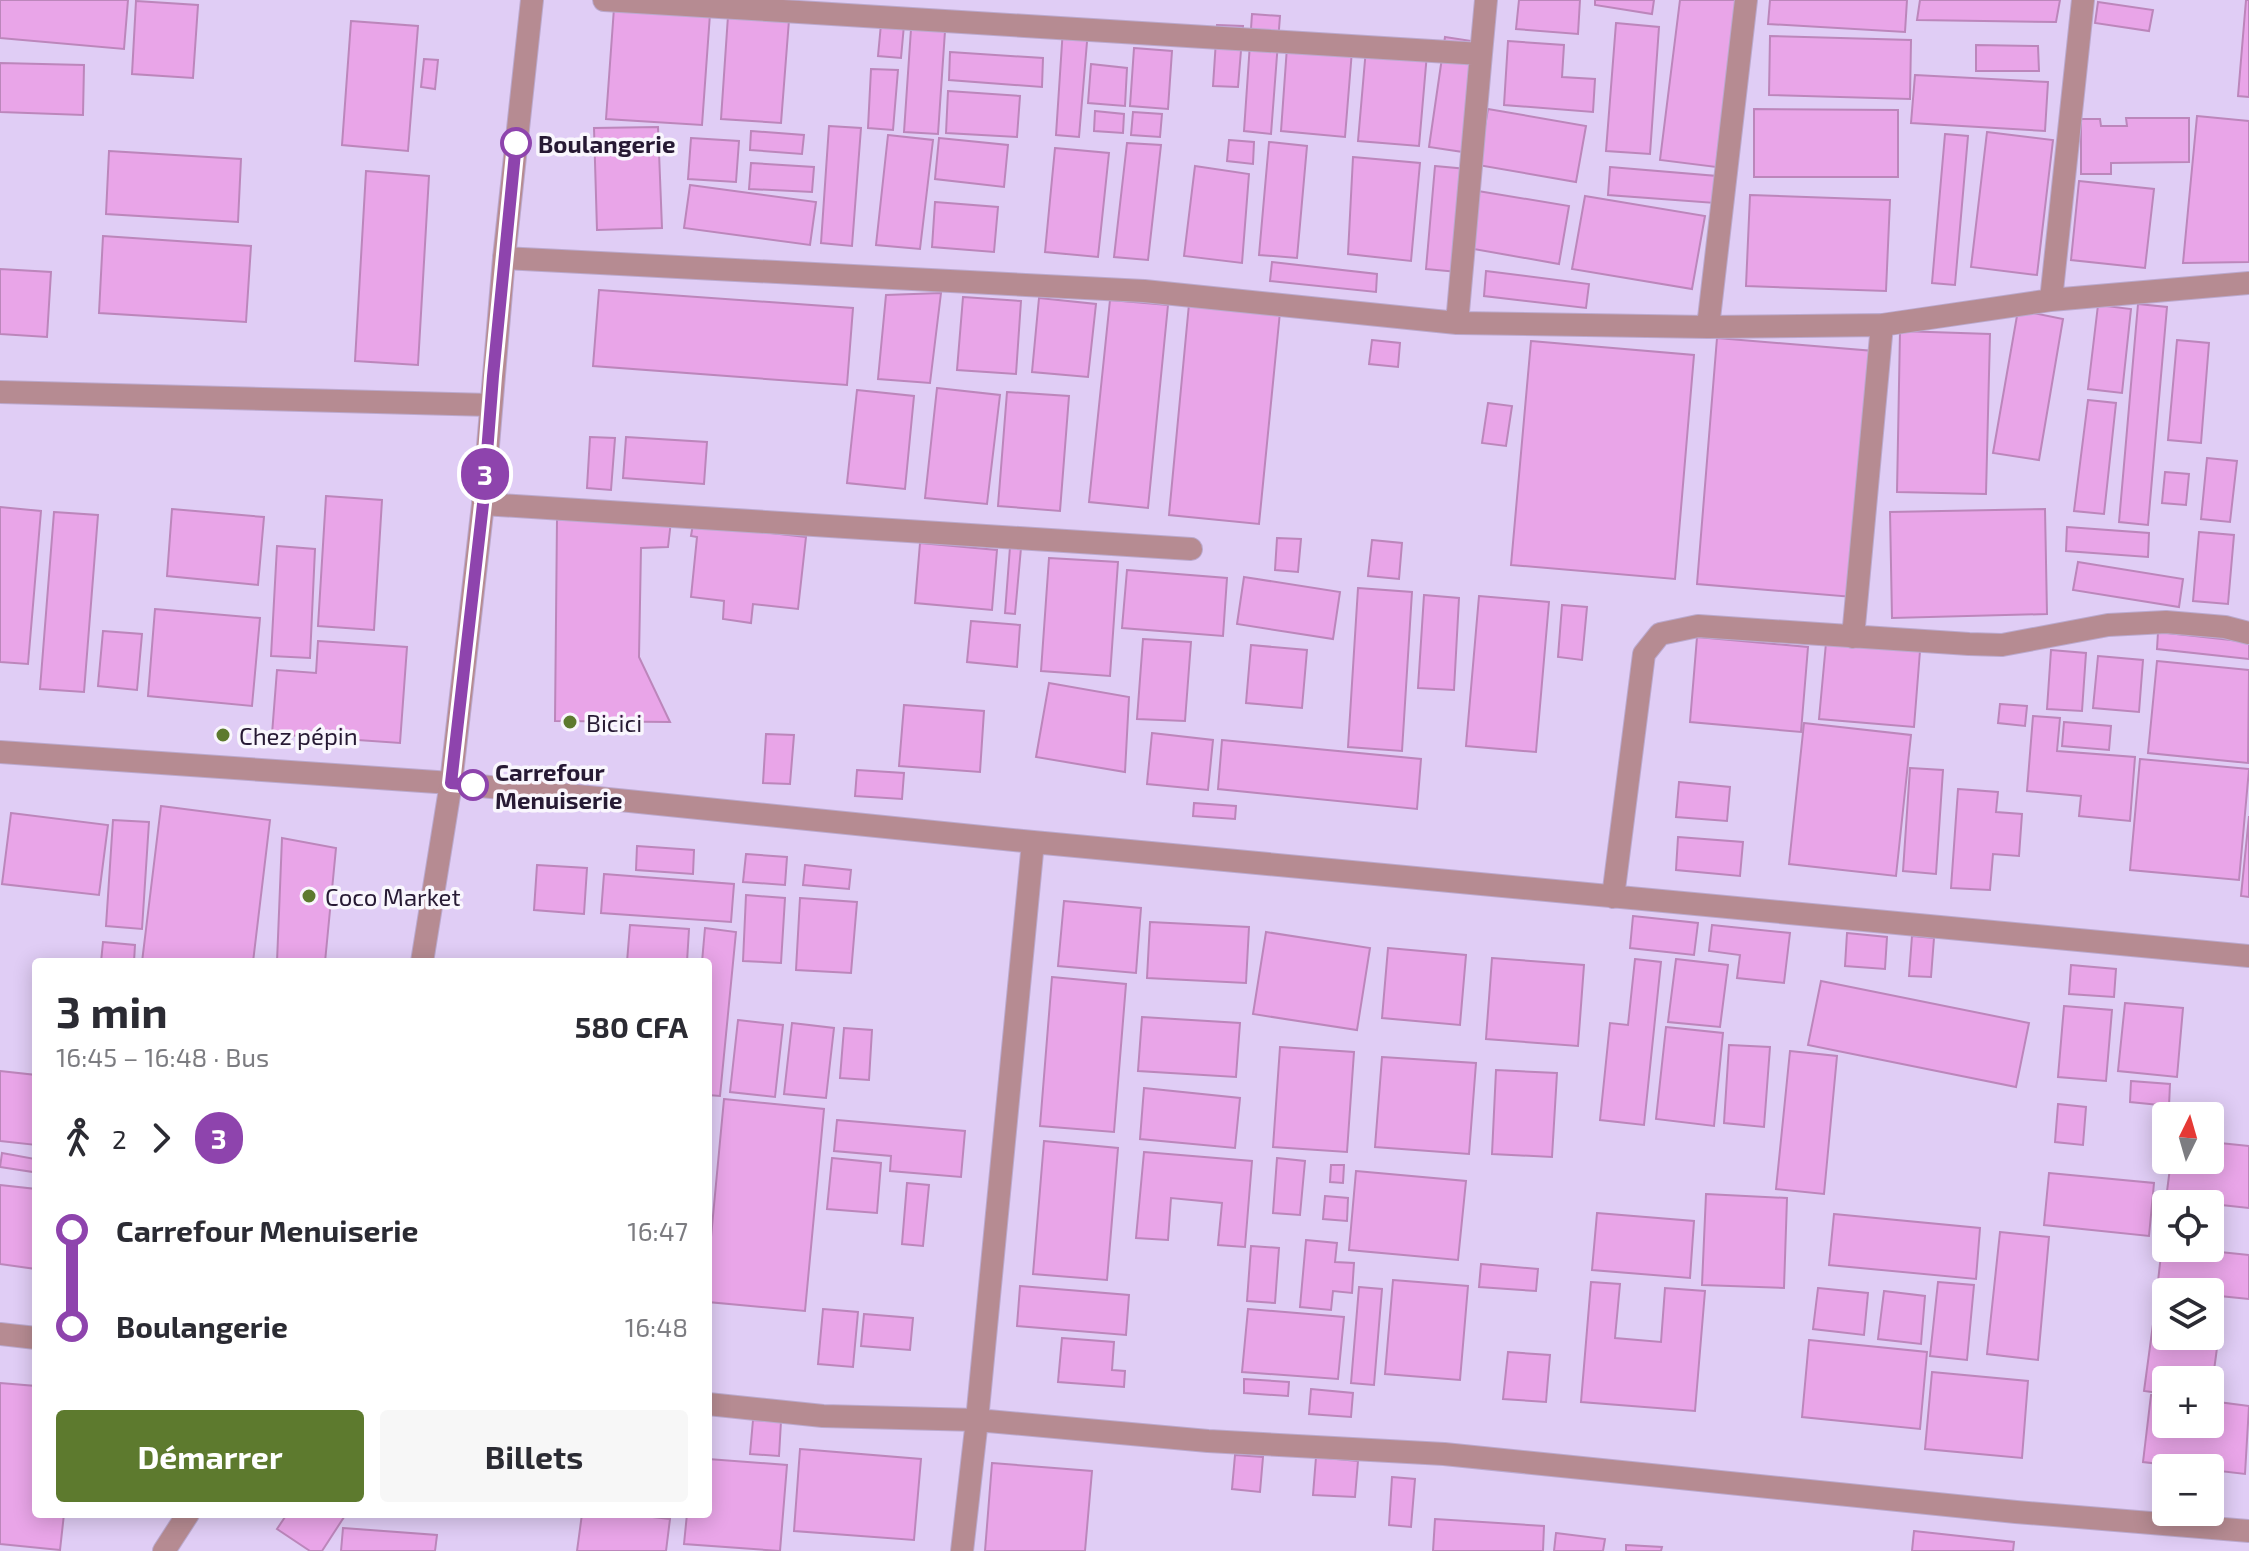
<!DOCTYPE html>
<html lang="fr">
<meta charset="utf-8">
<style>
:root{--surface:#fff;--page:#f7f7f7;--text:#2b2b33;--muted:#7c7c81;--accent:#5d7a2e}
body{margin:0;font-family:"Exo 2",sans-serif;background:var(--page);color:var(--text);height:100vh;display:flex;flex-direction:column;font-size:30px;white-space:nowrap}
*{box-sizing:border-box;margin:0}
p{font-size:26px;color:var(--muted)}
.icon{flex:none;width:44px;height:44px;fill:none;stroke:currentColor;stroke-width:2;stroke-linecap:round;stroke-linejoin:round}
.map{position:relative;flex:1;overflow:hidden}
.side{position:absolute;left:32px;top:958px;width:680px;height:560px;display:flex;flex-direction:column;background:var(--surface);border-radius:8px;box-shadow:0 4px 20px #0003}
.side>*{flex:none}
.badge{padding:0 16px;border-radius:26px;font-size:28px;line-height:52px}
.needle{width:52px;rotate:5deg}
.buttons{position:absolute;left:2152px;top:1102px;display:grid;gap:16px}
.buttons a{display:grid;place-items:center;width:72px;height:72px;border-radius:8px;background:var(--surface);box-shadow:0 4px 20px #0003;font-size:40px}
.map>.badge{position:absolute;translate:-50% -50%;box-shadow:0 0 0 4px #fff}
.legs{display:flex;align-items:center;gap:12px;height:88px;padding:0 24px;font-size:26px}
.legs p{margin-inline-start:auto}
.summary{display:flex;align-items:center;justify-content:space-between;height:136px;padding:0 24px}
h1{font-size:44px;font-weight:700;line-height:60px}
.cta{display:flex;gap:16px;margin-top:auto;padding:16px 24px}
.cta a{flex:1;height:92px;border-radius:8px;background:var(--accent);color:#fff;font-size:32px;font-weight:700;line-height:92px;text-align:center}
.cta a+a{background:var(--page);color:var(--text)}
ul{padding:0 24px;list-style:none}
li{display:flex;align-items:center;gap:28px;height:96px;font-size:30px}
li i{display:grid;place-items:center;width:12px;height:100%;margin:0 10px;background:currentColor}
li i::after{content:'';width:20px;height:20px;margin:-10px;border:6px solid;border-radius:50%;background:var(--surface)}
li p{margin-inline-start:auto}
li:first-child i{background:linear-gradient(#0000 50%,currentColor 0)}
li:last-child i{background:linear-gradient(currentColor 50%,#0000 0)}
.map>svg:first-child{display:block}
.building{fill:#e9a5e8;stroke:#bc86bb;stroke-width:2}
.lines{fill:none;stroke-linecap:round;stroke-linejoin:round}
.minor-casing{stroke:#bba9ce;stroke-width:24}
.tertiary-casing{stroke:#bba9ce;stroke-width:24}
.minor{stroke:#b68b92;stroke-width:22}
.tertiary{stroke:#b68b92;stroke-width:22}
.line-1-casing{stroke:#fff;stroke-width:18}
.line-1{stroke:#8e44ad;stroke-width:12}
.stop-1-dot{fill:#fff;stroke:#8e44ad;stroke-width:4}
.poi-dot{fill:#5d7a2e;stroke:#f9f6fd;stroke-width:3}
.labels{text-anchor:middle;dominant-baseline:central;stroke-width:7;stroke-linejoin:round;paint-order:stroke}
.stop-label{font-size:24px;font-weight:bold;fill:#271a34;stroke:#f9f6fd;text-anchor:start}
.poi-label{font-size:24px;fill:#271a34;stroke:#f9f6fd;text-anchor:start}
</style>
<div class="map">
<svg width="2249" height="1551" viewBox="0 0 2249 1551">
<rect width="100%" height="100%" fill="#e0cdf5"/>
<path class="building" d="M0 0H128L124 49 0 38Z
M1519 0H1580L1578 34 1516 29Z
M1595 0H1654L1652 14 1595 5Z
M1680 0H1737L1716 167 1660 160Z
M1770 0H1907L1905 32 1768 24Z
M1920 0H2060L2056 22 1917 20Z
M2246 0H2249V97L2238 96Z
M136 1 198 5 193 78 132 74Z
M2098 2 2153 10 2149 31 2095 23Z
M614 8 710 14 702 125 606 119Z
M1252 14 1280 16 1271 134 1244 131Z
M728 16 789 20 781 123 721 119Z
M351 21 418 26 408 151 342 145Z
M1616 23 1659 27 1650 154 1606 151Z
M881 24 904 25 901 58 878 56Z
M1217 25 1243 26 1238 87 1213 86Z
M1063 28 1088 30 1079 137 1056 135Z
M911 29 945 31 938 134 904 132Z
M1288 33 1353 38 1345 137 1281 131Z
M1770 36 1911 40 1910 99 1769 95Z
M1367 37 1428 42 1419 146 1358 141Z
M1445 37 1478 42 1463 152 1429 147Z
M1508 41 1564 45 1562 77 1595 79 1593 112 1504 105Z
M1976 45 2038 46 2039 71H1976Z
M1134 48 1172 51 1168 109 1130 106Z
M950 52 1043 58 1042 87 949 80Z
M424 59 438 60 435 89 421 87Z
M0 63 84 65 83 115 0 112Z
M1091 64 1127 68 1125 106 1088 103Z
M871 69 898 70 893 130 868 128Z
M1915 75 2048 82 2045 131 1911 123Z
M948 91 1020 96 1017 137 946 133Z
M1488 109 1586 126 1576 182 1478 165Z
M1754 109 1898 110V177H1754Z
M1095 111 1124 114 1123 133 1094 131Z
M1133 112 1162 114 1160 137 1131 135Z
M2197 116 2249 121V262L2183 263Z
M2126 118H2189V162L2111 163V174H2081V119H2100L2101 126H2127Z
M829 126 861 128 852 246 821 243Z
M658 127 662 228 597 230 594 128Z
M751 131 804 135 802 154 750 150Z
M1987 132 2053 140 2037 275 1971 267Z
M1945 134 1968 136 1955 285 1932 283Z
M888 135 933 140 920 249 876 245Z
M691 138 739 141 736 182 688 179Z
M939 138 1008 145 1004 187 935 179Z
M1229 140 1254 142 1253 164 1227 161Z
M1269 142 1307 146 1297 258 1259 255Z
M1127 143 1161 145 1148 260 1114 257Z
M1055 148 1109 153 1098 257 1045 252Z
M109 151 241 159 238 222 106 214Z
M1353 157 1420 163 1411 261 1348 254Z
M751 163 814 167 812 192 749 189Z
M1195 166 1249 174 1242 263 1184 256Z
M1435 166 1467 169 1458 272 1426 269Z
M1610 167 1717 176 1715 203 1608 195Z
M366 171 429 176 418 365 355 361Z
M2079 181 2154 189 2145 268 2071 260Z
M690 185 816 202 810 245 684 228Z
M1478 191 1569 206 1559 264 1468 248Z
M1750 195 1890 200 1886 291 1746 286Z
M1585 196 1705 216 1692 289 1572 269Z
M935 202 998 207 994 252 932 247Z
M103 236 251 246 246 322 99 313Z
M1272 262 1377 274 1376 292 1270 281Z
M0 269 51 272 47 337 0 334Z
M1486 271 1589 284 1586 308 1484 296Z
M599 290 853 308 847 385 593 366Z
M941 293 930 383 878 379 886 295Z
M963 297 1021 301 1016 374 957 370Z
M1039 298 1096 304 1088 377 1032 372Z
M1110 300 1168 305 1148 508 1089 502Z
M1189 304 1280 312 1259 524 1169 515Z
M2138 304 2167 307 2148 525 2119 522Z
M2098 305 2131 309 2122 393 2088 389Z
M2018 310 2063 319 2039 460 1993 453Z
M1900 331 1990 334 1986 494 1897 492Z
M1717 338 1874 351 1853 597 1697 584Z
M1372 340 1400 343 1398 367 1369 364Z
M2177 340 2209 343 2201 443 2168 440Z
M1531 341 1694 355 1675 579 1511 565Z
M937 388 1000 395 987 504 925 498Z
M857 390 914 396 905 489 847 483Z
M1007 392 1069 396 1060 511 998 506Z
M2088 400 2116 403 2104 514 2074 511Z
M1488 403 1512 406 1506 446 1482 443Z
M590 437 615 438 611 490 587 488Z
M626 437 707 442 704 484 623 478Z
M2207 458 2237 461 2230 522 2201 519Z
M2165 472 2189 474 2186 505 2162 503Z
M326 496 382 500 374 630 318 626Z
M0 507 41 511 28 664 0 662Z
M172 509 264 517 258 585 167 576Z
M2045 509 2047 614 1892 618 1890 512Z
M54 512 98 515 84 692 40 689Z
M557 519 671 521 668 547 641 548 639 657 670 722 555 721Z
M693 524 806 537 798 609 753 604 751 623 723 619 724 601 691 597 697 537 691 536Z
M2067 527 2149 533 2148 557 2066 551Z
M2199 532 2234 535 2228 604 2193 601Z
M1277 538 1301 539 1298 572 1275 570Z
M1372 540 1402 543 1399 579 1368 576Z
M920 543 997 550 992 610 915 603Z
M277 546 315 549 310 658 271 656Z
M1010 547 1021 548 1015 614 1005 613Z
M1049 558 1118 562 1110 676 1041 671Z
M2078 562 2183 579 2179 607 2073 590Z
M1127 570 1227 578 1223 636 1122 628Z
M1244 577 1340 592 1333 639 1237 624Z
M1358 588 1412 592 1402 751 1348 747Z
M1424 595 1459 598 1454 690 1418 688Z
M1479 596 1549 602 1536 752 1466 746Z
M1562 605 1587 607 1582 660 1558 657Z
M155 609 260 618 252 706 148 696Z
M971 621 1020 625 1017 667 967 662Z
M103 631 142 634 137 690 98 686Z
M2158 632 2249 642V659L2157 649Z
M1697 637 1808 647 1801 732 1690 722Z
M1143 639 1191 642 1185 721 1137 719Z
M318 641 407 647 400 743 272 734 277 670 316 673Z
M1826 643 1920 651 1914 727 1819 719Z
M1251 645 1307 650 1302 708 1246 703Z
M2051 650 2086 653 2082 711 2047 709Z
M2098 656 2143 660 2139 712 2093 708Z
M2157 661 2249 670 2248 763 2148 753Z
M1049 683 1129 697 1125 772 1036 757Z
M2000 704 2027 706 2025 726 1998 723Z
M904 705 984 711 980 772 899 766Z
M2033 716 2060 718 2057 751 2135 757 2130 821 2079 816 2081 796 2027 791Z
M2064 722 2111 726 2109 750 2062 746Z
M1804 723 1911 735 1896 876 1789 864Z
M1152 733 1213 740 1208 790 1147 784Z
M766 734 794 735 790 784 763 783Z
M1222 740 1421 759 1417 809 1218 789Z
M2140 759 2249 769 2239 880 2130 870Z
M1910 768 1943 770 1936 874 1903 871Z
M857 770 904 773 902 799 855 796Z
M1679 782 1730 787 1727 821 1676 817Z
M1958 789 1998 792 1996 812 2022 814 2019 856 1993 854 1990 890 1951 888Z
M1194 803 1236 806 1235 819 1193 816Z
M161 806 270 820 253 962H142Z
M11 813 108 825 99 895 2 884Z
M2249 816V897L2241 896Z
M113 820 149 822 142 929 106 926Z
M1678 837 1743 842 1740 876 1676 870Z
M282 838 336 848 325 962H277Z
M637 846 694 850 693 874 636 870Z
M746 854 787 857 785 885 743 882Z
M537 865 587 868 584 914 534 910Z
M805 865 851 870 849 889 803 885Z
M604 874 734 884 731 922 601 913Z
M746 895 785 898 781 963 743 961Z
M800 898 857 902 851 973 796 970Z
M1064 901 1141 908 1136 973 1058 966Z
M1633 916 1698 923 1694 955 1630 948Z
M1150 922 1249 927 1246 983 1147 978Z
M630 925 689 929 687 962H627Z
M1712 925 1790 933 1784 983 1737 978 1740 955 1709 951Z
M705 928 736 932 720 1096 708 1095V962H702Z
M1266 932 1370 948 1357 1030 1253 1014Z
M1847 933 1887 937 1885 969 1845 966Z
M1912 936 1934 938 1931 977 1909 976Z
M103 942 135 945 134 962H101Z
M1388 948 1466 955 1460 1025 1382 1018Z
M1492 958 1584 965 1578 1046 1486 1039Z
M1635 959 1661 962 1644 1125 1600 1120 1610 1023 1628 1025Z
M1676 959 1728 965 1720 1027 1668 1022Z
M2071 965 2116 969 2114 997 2069 994Z
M1052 977 1126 984 1114 1132 1040 1126Z
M1821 981 2029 1023 2016 1087 1808 1045Z
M2125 1003 2183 1008 2177 1077 2118 1071Z
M2064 1006 2112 1010 2106 1081 2058 1077Z
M1142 1017 1240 1023 1236 1077 1138 1071Z
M738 1020 783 1025 775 1097 730 1092Z
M792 1023 834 1028 826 1098 784 1094Z
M1666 1027 1723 1033 1714 1126 1656 1119Z
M844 1028 872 1030 869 1080 840 1078Z
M1729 1045 1770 1047 1764 1127 1724 1123Z
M1280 1047 1354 1052 1347 1152 1273 1147Z
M1790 1051 1837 1056 1824 1194 1776 1189Z
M1382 1057 1476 1063 1469 1154 1375 1147Z
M1496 1070 1557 1073 1552 1157 1492 1154Z
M0 1071 36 1075V1145L0 1141Z
M2131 1081 2170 1084 2169 1106 2130 1102Z
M1144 1088 1240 1098 1235 1148 1140 1139Z
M724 1099 824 1109 805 1311 708 1302V1269Z
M2058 1104 2086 1107 2083 1145 2055 1142Z
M837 1120 965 1131 961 1177 890 1171 891 1156 834 1151Z
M1044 1141 1118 1148 1107 1280 1033 1274Z
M2210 1142 2249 1146V1208L2166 1199 2171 1160H2210Z
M1144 1152 1252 1161 1245 1247 1218 1245 1222 1203 1171 1198 1168 1240 1136 1238Z
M2 1153 35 1159 33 1172 0 1167Z
M832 1158 881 1163 877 1213 827 1209Z
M1277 1158 1305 1161 1300 1215 1273 1213Z
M1331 1165H1344L1343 1183 1330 1182Z
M1356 1171 1466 1181 1458 1260 1349 1250Z
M2049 1173 2154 1183 2149 1236 2044 1225Z
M907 1183 929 1185 923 1246 902 1244Z
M0 1185 36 1189V1269L0 1264Z
M1706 1194 1787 1198 1784 1288 1702 1285Z
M1325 1196 1348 1198 1347 1221 1323 1219Z
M1597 1213 1694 1221 1690 1278 1592 1270Z
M1834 1214 1980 1228 1976 1279 1829 1265Z
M2000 1232 2049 1237 2038 1360 1987 1354Z
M1306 1240 1337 1243 1335 1262 1354 1263 1352 1293 1333 1291 1331 1310 1300 1307Z
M1251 1246 1279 1248 1275 1303 1247 1301Z
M2162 1246 2249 1255V1299L2210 1295V1292L2157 1290Z
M1481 1264 1538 1269 1536 1291 1479 1287Z
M1393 1280 1468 1286 1460 1380 1385 1374Z
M1591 1282 1620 1284 1615 1338 1661 1342 1665 1288 1705 1291 1695 1411 1581 1402Z
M1938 1282 1974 1285 1967 1360 1930 1356Z
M1020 1286 1129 1295 1126 1335 1017 1326Z
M1359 1287 1382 1289 1374 1385 1351 1383Z
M1818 1288 1868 1293 1864 1335 1813 1329Z
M1884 1291 1925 1296 1921 1344 1878 1339Z
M2156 1302 2166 1303V1336H2210V1309L2222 1311 2210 1400V1380H2166V1394L2144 1391Z
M823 1309 858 1312 853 1367 818 1364Z
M1248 1309 1344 1317 1338 1379 1242 1372Z
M864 1314 913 1318 910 1350 861 1346Z
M1062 1338 1114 1342 1112 1370 1125 1371 1124 1387 1058 1382Z
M1809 1340 1927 1352 1920 1429 1802 1417Z
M1508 1352 1550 1355 1546 1402 1503 1399Z
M1932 1372 2028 1381 2022 1458 1925 1449Z
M1244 1379 1289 1382 1288 1396 1244 1393Z
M0 1383 36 1386V1514H64L60 1550 0 1544Z
M1311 1389 1353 1393 1351 1417 1309 1414Z
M2151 1395 2166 1396V1424H2210V1401L2249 1406 2245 1474 2143 1462Z
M753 1420 781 1421 779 1456 750 1454Z
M800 1449 921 1459 914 1540 794 1531Z
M1235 1455 1263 1457 1260 1492 1232 1489Z
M1316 1457 1358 1461 1355 1497 1313 1495Z
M708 1459 787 1465 780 1551 684 1544 687 1514H708Z
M992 1463 1092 1471 1085 1551H985Z
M1392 1477 1415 1479 1411 1527 1389 1525Z
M287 1514H346L322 1551H310L277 1529Z
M582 1514H626L670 1519 666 1551H577Z
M1435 1519 1544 1526 1543 1551H1433Z
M343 1528 437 1535 435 1551H341Z
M1914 1531 2014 1542 2013 1551H1912Z
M1556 1533 1605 1539 1603 1551H1554Z
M1626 1545 1662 1547 1661 1551H1626Z"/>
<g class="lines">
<g class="minor-casing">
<path id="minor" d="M604 0 1481 54 1486 0
M504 258 1144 291 1457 323 1708 327 1882 325 2051 300 2249 283
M2051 300 2083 0
M1457 323 1481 54
M1708 327 1746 0
M0 392 490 405
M483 504 1191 549
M1853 637 1882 325
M0 752 451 783 1033 842 2249 956
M1613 897 1644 654 1660 634 1698 626 1969 644 2002 645 2108 625 2166 622 2225 627 2249 633
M0 1334 36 1338
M708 1404 823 1416 977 1420 1208 1441 1444 1454 2016 1512 2249 1531
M962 1551 977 1420 1033 842"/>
</g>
<g class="tertiary-casing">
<path id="tertiary" d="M422 962 451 783 483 504 504 258 532 0
M164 1551 188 1514"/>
</g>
<use href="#minor" class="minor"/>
<use href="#tertiary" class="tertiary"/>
</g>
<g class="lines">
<g class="line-1-casing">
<path id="line-1" d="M473 785 451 783 483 504 493 376 516 143"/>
</g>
<use href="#line-1" class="line-1"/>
</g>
<g class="stop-1-dot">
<circle cx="516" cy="143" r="14"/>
<circle cx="473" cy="785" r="14"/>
</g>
<g class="poi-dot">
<circle cx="570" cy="722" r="8"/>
<circle cx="223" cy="735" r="8"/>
<circle cx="309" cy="896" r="8"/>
</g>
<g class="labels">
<g class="stop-label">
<text x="538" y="143">Boulangerie</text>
<text x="495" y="771">Carrefour<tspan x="495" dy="28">Menuiserie</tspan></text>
</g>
<g class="poi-label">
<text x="586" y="722">Bicici</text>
<text x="239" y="735">Chez pépin</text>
<text x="325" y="896">Coco Market</text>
</g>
</g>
</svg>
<div class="buttons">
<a><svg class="needle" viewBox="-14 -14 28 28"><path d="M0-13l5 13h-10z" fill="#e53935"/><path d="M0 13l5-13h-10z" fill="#7c7c81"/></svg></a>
<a><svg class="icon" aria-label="locate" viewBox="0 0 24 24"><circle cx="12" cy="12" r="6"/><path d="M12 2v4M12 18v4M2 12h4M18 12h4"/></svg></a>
<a><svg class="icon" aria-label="layers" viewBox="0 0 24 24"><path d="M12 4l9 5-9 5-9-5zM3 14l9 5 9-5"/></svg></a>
<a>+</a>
<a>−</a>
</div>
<b class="badge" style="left:485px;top:474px;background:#8e44ad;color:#fff">3</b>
<section class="side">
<div class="summary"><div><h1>3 min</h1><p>16:45 – 16:48 · Bus</p></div><b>580 CFA</b></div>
<div class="legs"><svg class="icon" aria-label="walk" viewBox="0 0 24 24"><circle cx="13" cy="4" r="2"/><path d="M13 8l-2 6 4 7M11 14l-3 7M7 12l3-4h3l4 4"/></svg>2<svg class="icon" aria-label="forward" viewBox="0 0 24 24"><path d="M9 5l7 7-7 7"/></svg><b class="badge" style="background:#8e44ad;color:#fff">3</b></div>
<ul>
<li><i style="color:#8e44ad"></i><b>Carrefour Menuiserie</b><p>16:47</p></li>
<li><i style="color:#8e44ad"></i><b>Boulangerie</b><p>16:48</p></li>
</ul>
<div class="cta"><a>Démarrer</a><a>Billets</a></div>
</section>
</div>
